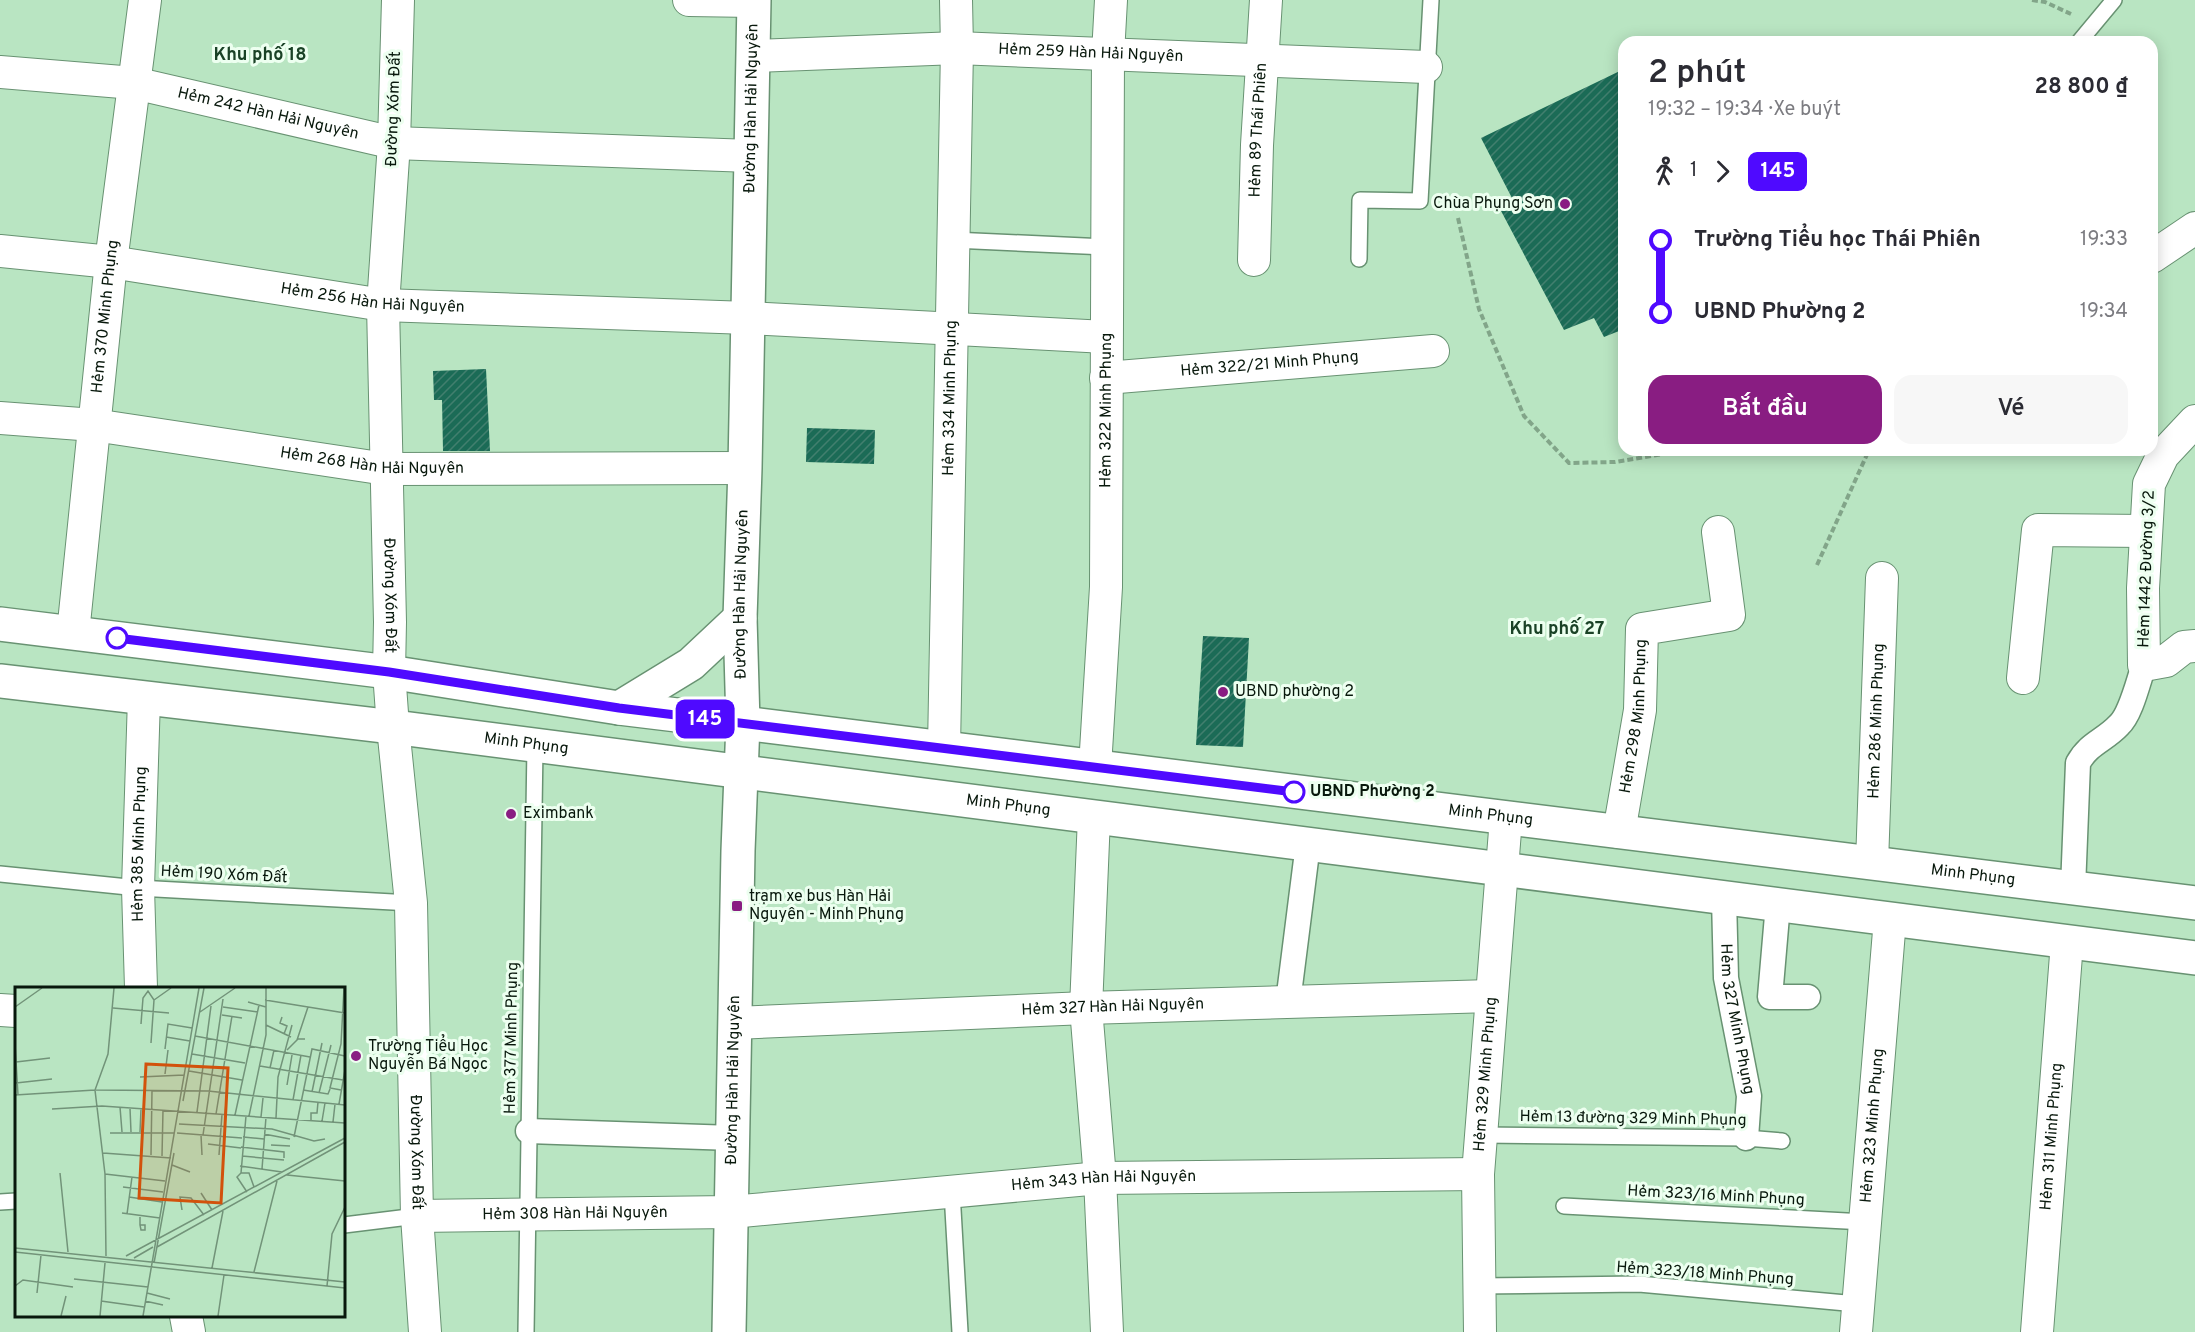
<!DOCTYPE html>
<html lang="vi">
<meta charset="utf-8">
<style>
:root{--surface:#fff;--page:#f7f7f7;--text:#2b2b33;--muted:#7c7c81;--accent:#891d82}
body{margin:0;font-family:Overpass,sans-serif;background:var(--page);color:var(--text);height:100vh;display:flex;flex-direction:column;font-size:22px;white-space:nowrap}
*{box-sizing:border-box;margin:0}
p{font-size:20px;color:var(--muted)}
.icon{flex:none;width:33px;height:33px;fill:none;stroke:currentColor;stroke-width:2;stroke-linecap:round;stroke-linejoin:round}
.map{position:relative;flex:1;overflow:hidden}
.details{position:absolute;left:1618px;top:36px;width:540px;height:420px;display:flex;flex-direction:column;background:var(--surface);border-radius:18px;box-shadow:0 3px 15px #0003}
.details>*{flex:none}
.badge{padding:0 12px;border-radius:9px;font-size:21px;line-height:39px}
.map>.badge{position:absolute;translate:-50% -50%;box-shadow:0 0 0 3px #fff}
.legs{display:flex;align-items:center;gap:9px;height:66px;padding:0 30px;font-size:20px}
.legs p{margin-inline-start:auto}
.overview{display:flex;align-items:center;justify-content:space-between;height:102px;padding:0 30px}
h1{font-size:33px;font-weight:600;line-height:45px}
.cta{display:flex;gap:12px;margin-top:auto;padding:12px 30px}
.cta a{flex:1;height:69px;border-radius:18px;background:var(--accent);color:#fff;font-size:24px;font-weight:600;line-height:69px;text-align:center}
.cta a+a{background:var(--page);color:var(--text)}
ul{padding:0 30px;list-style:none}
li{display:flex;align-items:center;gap:21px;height:72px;font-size:22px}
li i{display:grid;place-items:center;width:9px;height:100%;margin:0 8px;background:currentColor}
li i::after{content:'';width:15px;height:15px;margin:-8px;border:4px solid;border-radius:50%;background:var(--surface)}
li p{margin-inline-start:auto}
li:first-child i{background:linear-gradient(#0000 50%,currentColor 0)}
li:last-child i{background:linear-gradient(currentColor 50%,#0000 0)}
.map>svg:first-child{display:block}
.building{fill:url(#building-hatch)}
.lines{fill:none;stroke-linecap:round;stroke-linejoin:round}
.service-casing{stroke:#689272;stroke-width:18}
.pedestrian-casing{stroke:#689272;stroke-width:27}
.minor-casing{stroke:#689272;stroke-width:34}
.tertiary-casing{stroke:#689272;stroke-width:36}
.secondary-casing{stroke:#689272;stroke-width:36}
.path{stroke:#82a589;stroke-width:4;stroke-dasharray:6 3;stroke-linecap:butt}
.service{stroke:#fff;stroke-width:15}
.pedestrian{stroke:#fff;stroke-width:24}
.minor{stroke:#fff;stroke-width:32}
.tertiary{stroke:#fff;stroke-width:33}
.secondary{stroke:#fff;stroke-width:33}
.line-1-casing{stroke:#fff;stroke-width:14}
.line-1{stroke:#4f0aff;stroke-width:9}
.poi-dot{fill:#891d82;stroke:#edfff0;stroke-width:2}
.stop-1-dot{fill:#fff;stroke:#4f0aff;stroke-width:3}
.labels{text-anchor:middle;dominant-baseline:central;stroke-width:6;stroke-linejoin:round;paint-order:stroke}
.street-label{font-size:16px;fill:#08180c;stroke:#edfff0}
.poi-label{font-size:16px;fill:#08180c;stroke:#edfff0;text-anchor:start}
.stop-label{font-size:16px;font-weight:bold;fill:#08180c;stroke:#edfff0;text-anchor:start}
.neighbourhood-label{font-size:18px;font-weight:bold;fill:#1a4226;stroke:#edfff0}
.inset-road{fill:none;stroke:#729379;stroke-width:1.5}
.view{fill:#d2520c;fill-opacity:0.15;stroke:#d2520c;stroke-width:3}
.inset-edge{fill:none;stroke:#08180c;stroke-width:3}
</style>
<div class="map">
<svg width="2195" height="1332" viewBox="0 0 2195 1332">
<defs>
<pattern id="building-hatch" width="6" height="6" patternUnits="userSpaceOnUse" patternTransform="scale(1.5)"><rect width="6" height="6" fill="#1b6b56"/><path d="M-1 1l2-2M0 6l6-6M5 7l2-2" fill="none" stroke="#427f6e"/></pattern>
</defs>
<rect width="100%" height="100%" fill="#b9e5c2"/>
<path class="building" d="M1624 69V329L1604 337 1594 318 1564 330 1500 209 1513 200 1481 138Z
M486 369 490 451H443L442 400H434L433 371Z
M807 428 875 430 874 464 806 462Z
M1203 636 1249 638 1243 747 1196 745Z"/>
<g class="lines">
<g class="service-casing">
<path id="service" d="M2079 42 2114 0
M953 240 1106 247
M1359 259 1360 200 1420 201 1431 0
M0 874 138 888 411 903
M1483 1135 1746 1138 1782 1141
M952 1192 960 1332
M0 1202 16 1201
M1564 1206 1865 1222
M344 1225 417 1216
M1478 1286 1639 1284 1857 1304
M526 1332 535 746"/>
</g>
<g class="pedestrian-casing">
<g id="pedestrian">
<path d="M2073 888 2078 763C2089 743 2104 741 2119 725 2131 714 2138 682 2144 665"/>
<path id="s1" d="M1724 898 1726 978 1749 1096 1746 1138"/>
<path d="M1778 904 1770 997H1808"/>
<path d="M1288 1002 1308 844"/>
<path d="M528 1131 733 1138"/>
</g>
</g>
<g class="minor-casing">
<g id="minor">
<path id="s2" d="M398 0 394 143 383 305 390 622 389 672 393 727 411 903 417 1216 425 1332"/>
<path d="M689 0 754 1"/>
<path id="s3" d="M753 56 957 48 1426 67"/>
<path id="s4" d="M0 72 134 83 394 143 751 156"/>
<path id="s5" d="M0 251 111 262 383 305 748 318 1106 337"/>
<path d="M2152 257 2195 228"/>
<path id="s6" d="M1254 260 1257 145 1266 0"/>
<path id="s7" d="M1106 378 1433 351"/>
<path id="s8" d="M0 418 94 425 386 469 745 468"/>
<path d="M2195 421 2163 455 2149 484 2143 588 2144 665 2166 661 2184 647 2195 646"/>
<path id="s9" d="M73 633 111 262 145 0"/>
<path d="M2023 678 2038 530 2146 531"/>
<path id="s10" d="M944 748 957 48 956 0"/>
<path id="s11" d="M1095 767 1106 587 1108 54 1111 0"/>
<path d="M1094 817 1086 1008 1100 1178 1107 1332"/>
<path id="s12" d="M1619 832 1640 710 1642 629 1729 615 1718 532"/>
<path id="s13" d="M1872 863 1882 578"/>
<path id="s14" d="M141 988 138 888 144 698"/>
<path d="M0 1010 16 1011"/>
<path id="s15" d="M735 1023 1086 1008 1491 996"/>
<path id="s16" d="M417 1216 731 1212 1100 1178 1478 1174"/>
<path d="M186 1316 189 1332"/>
<path id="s17" d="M1480 1332 1478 1174 1506 818"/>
<path id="s18" d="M1856 1332 1890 919"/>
<path id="s19" d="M2037 1332 2067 942"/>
</g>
</g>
<g class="tertiary-casing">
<g id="tertiary">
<path id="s20" d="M729 1332 738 851 743 723 740 618 745 468 754 0"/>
</g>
</g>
<g class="secondary-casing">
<g id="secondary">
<path id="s21" d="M0 624 389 672 619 708 743 723 2195 903"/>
<path id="s22" d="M0 681 393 727 2195 958"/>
<path d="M619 708 691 664 740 618"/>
</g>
</g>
<path class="path" d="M2032 0 2045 2 2071 14
M1458 218 1479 309 1524 416 1569 463 1615 462 1686 450
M1817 565 1869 450"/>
<use href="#service" class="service"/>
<use href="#pedestrian" class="pedestrian"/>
<use href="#minor" class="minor"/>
<use href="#tertiary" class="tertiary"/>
<use href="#secondary" class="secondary"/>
</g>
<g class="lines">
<g class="line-1-casing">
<path id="line-1" d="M117 638 389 672 619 708 1294 792"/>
</g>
<use href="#line-1" class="line-1"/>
</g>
<g class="poi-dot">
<circle cx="1565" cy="204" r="6"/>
<circle cx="1223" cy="692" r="6"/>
<circle cx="511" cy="814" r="6"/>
<rect x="731" y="900" width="12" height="12" rx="3"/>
<circle cx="356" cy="1056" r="6"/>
</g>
<g class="stop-1-dot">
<circle cx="117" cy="638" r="10"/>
<circle cx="1294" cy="792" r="10"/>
</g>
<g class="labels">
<g class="street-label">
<text stroke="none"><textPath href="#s3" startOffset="338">Hẻm 259 Hàn Hải Nguyên</textPath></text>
<text stroke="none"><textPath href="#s20" startOffset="1224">Đường Hàn Hải Nguyên</textPath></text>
<text transform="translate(394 109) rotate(-88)">Đường Xóm Đất</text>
<text stroke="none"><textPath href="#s4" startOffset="272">Hẻm 242 Hàn Hải Nguyên</textPath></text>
<text stroke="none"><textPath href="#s6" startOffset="130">Hẻm 89 Thái Phiên</textPath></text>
<text stroke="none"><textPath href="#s5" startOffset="376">Hẻm 256 Hàn Hải Nguyên</textPath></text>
<text stroke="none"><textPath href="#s9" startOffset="318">Hẻm 370 Minh Phụng</textPath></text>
<text stroke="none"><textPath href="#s7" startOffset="164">Hẻm 322/21 Minh Phụng</textPath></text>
<text stroke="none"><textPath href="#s10" startOffset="350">Hẻm 334 Minh Phụng</textPath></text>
<text stroke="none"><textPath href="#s11" startOffset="357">Hẻm 322 Minh Phụng</textPath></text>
<text stroke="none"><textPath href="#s8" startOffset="375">Hẻm 268 Hàn Hải Nguyên</textPath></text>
<text transform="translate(2147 569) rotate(-88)">Hẻm 1442 Đường 3/2</text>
<text stroke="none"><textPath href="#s20" startOffset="738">Đường Hàn Hải Nguyên</textPath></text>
<text stroke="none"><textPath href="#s2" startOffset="596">Đường Xóm Đất</textPath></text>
<text stroke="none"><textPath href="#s12" startOffset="117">Hẻm 298 Minh Phụng</textPath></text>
<text stroke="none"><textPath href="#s13" startOffset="142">Hẻm 286 Minh Phụng</textPath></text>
<text stroke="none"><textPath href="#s22" startOffset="530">Minh Phụng</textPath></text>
<text stroke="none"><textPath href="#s22" startOffset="1016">Minh Phụng</textPath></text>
<text stroke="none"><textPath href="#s21" startOffset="1503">Minh Phụng</textPath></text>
<text stroke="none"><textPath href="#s14" startOffset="144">Hẻm 385 Minh Phụng</textPath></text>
<text transform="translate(224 875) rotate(3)">Hẻm 190 Xóm Đất</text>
<text stroke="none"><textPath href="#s21" startOffset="1989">Minh Phụng</textPath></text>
<text stroke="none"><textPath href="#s15" startOffset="378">Hẻm 327 Hàn Hải Nguyên</textPath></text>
<text stroke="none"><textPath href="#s1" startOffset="122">Hẻm 327 Minh Phụng</textPath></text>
<text transform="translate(512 1038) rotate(-89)">Hẻm 377 Minh Phụng</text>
<text stroke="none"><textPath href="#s17" startOffset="258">Hẻm 329 Minh Phụng</textPath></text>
<text stroke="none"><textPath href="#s20" startOffset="252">Đường Hàn Hải Nguyên</textPath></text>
<text transform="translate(1633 1119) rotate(1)">Hẻm 13 đường 329 Minh Phụng</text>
<text stroke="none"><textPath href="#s18" startOffset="207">Hẻm 323 Minh Phụng</textPath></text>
<text stroke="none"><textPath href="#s19" startOffset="196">Hẻm 311 Minh Phụng</textPath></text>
<text stroke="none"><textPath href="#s2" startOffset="1154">Đường Xóm Đất</textPath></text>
<text stroke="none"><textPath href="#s16" startOffset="688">Hẻm 343 Hàn Hải Nguyên</textPath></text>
<text transform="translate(1716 1196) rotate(3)">Hẻm 323/16 Minh Phụng</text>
<text stroke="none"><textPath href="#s16" startOffset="158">Hẻm 308 Hàn Hải Nguyên</textPath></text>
<text transform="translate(1705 1274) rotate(4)">Hẻm 323/18 Minh Phụng</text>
</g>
<g class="poi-label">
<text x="1553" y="204" text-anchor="end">Chùa Phụng Sơn</text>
<text x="1235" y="692">UBND phường 2</text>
<text x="523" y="814">Eximbank</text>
<text x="749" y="897">trạm xe bus Hàn Hải<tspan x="749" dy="18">Nguyên - Minh Phụng</tspan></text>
<text x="368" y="1047">Trường Tiểu Học<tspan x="368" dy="18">Nguyễn Bá Ngọc</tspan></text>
</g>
<g class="stop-label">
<text x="1310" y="792">UBND Phường 2</text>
</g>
<g class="neighbourhood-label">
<text x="260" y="55">Khu phố 18</text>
<text x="1557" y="629">Khu phố 27</text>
</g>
</g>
<g transform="translate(15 987)">
<rect width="330" height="330" fill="#b9e5c2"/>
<path class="inset-road" d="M139 13 156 1M250 13 330 26M233 15 251 20M0 20 27 1M208 20 243 25M98 21 154 26M185 25 220 1M207 28 227 31M267 30 265 36 272 39 269 47M126 37 128 11 133 4 139 13 136 56M251 38 276 50M180 49 295 70M151 50 175 54M282 53 293 20M0 57 3 108M150 62 153 37 177 41M272 63 283 52H290M177 67 230 76M1 75 35 71M245 79 328 93M255 81 259 63M174 84 227 93M150 87 153 63M125 90 169 88M1 96 37 92M272 98 277 68M81 103 193 104 330 118M288 103 313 107 315 102M326 103 315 101 326 57 329 1M297 105 307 56M304 106 316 58M0 108 80 103M278 113 286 68M168 114 189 1M324 117 330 83M105 120 107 145M115 121 116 145M37 122 87 119 330 136M182 125 196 19M201 127 217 29M210 127 212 106M220 128 244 18M231 129 226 186 222 190 232 205M234 129 251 48V1M246 130 248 111M261 131 263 90 277 38M296 134V126H302L303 115M307 134 310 116M318 135 320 117M164 137 257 142 299 154 310 152M125 145 126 122M95 146H159M162 146 227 151M249 147 275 152M186 148 187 168M188 148 208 12M228 150 249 152M279 150 297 62 330 69M193 157 226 161M256 158 275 159M226 160 269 165V171M88 166 156 171M136 168 137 104M204 168 207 127M147 169 148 123M227 169 269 173M157 178 175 185M225 179 267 185M247 182 251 130M45 186 53 265M226 186H234L239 200M90 187 150 194M272 188 330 194M108 200 148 205M186 206 197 223M114 210 147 215M167 223 165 210 176 211 189 228M107 226 145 231M112 227 117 190M125 228V238L126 243H130V238H125M142 260 330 155M0 261 330 295M0 265 330 301M91 269 90 187 80 103 93 67 99 1M111 269 330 151M119 271 138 260M139 276 159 166M197 281 208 224M239 285 262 194M59 292 133 300M0 299 8 293 58 300M312 299 317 247 330 220M22 306 26 268M132 306 155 312M86 314 129 320M130 314 148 318M46 329 51 309M85 329 90 276M128 329 184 1M203 329 209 288"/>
<path class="view" d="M131 77 213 81 206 216 124 211Z"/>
<rect width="330" height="330" class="inset-edge"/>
</g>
</svg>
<b class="badge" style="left:705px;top:719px;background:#4f0aff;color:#fff">145</b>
<section class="details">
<div class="overview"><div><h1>2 phút</h1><p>19:32 – 19:34 · Xe buýt</p></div><b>28 800 ₫</b></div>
<div class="legs"><svg class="icon" aria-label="walk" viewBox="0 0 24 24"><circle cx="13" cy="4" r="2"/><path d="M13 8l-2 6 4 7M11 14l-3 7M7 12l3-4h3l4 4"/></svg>1<svg class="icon" aria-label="forward" viewBox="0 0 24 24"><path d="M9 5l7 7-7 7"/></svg><b class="badge" style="background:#4f0aff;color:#fff">145</b></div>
<ul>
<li><i style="color:#4f0aff"></i><b>Trường Tiểu học Thái Phiên</b><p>19:33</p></li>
<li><i style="color:#4f0aff"></i><b>UBND Phường 2</b><p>19:34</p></li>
</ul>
<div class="cta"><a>Bắt đầu</a><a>Vé</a></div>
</section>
</div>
